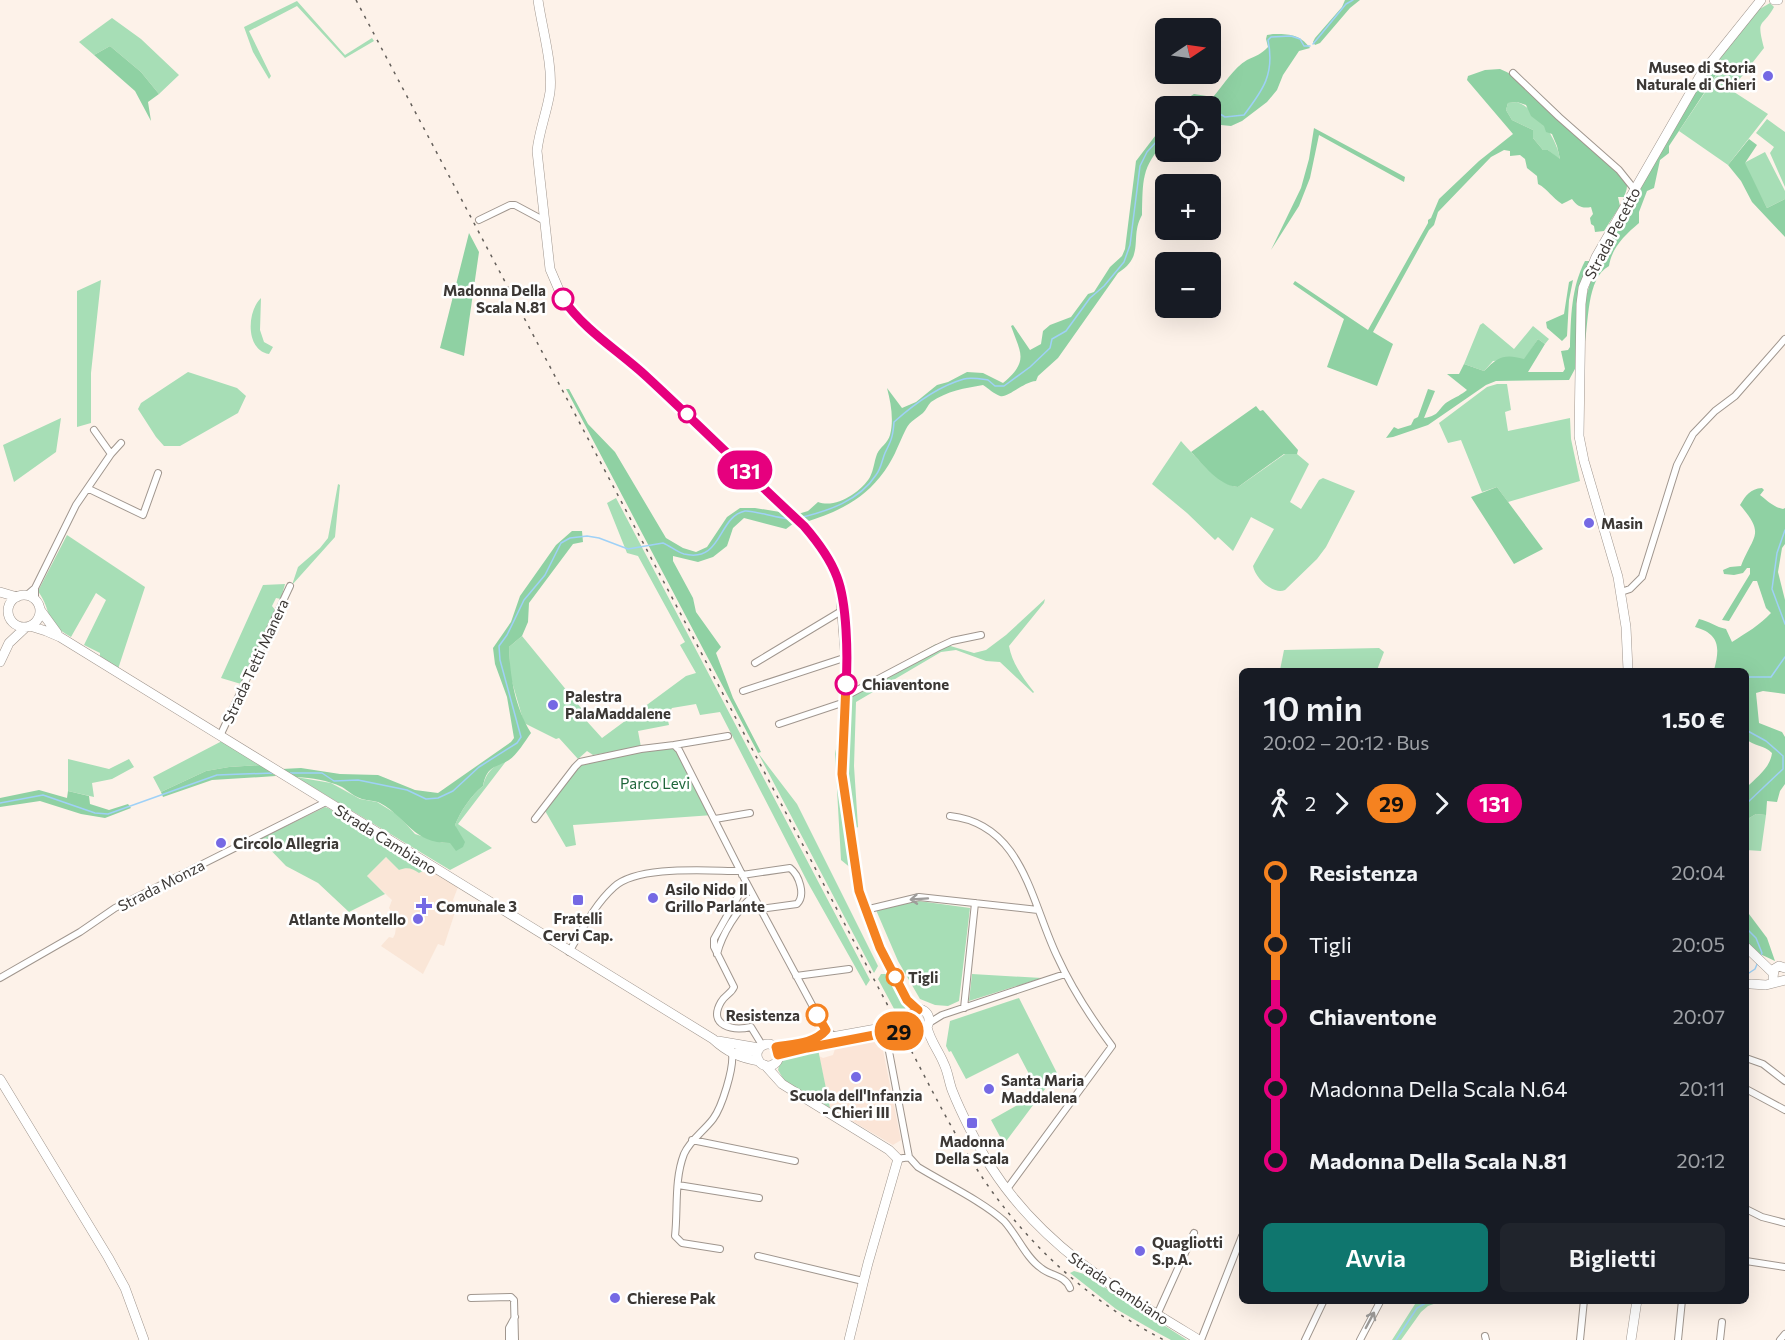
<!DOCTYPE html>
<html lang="it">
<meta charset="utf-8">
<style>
:root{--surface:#171b24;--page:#20242c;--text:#f1f3f6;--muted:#9ea1a6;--accent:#0f766e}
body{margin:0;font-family:Commissioner,sans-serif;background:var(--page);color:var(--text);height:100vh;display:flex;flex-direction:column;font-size:22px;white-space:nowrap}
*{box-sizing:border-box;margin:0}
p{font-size:20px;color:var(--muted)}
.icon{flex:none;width:33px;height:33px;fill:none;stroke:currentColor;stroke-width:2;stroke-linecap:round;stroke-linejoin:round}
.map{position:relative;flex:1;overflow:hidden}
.drawer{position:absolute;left:1239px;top:668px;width:510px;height:636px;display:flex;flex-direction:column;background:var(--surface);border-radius:9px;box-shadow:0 6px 24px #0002}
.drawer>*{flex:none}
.badge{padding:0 12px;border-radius:20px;font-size:21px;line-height:39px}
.needle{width:39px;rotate:77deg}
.tools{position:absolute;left:1155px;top:18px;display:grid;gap:12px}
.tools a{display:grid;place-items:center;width:66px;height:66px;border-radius:9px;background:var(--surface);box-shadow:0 6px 24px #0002;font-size:30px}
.map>.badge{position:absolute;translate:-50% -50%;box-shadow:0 0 0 3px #fff}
.legs{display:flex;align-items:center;gap:9px;height:66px;padding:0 24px;font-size:20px}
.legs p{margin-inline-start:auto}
.headline{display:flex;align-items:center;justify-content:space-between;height:102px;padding:0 24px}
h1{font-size:33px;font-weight:600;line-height:45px}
.cta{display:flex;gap:12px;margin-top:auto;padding:12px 24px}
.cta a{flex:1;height:69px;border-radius:9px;background:var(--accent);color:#fff;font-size:24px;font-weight:600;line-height:69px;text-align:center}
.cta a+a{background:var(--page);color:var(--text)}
ul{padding:0 24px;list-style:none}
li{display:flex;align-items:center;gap:21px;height:72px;font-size:22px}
li i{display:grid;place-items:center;width:9px;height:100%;margin:0 8px;background:currentColor}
li i::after{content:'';width:15px;height:15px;margin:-8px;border:4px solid;border-radius:50%;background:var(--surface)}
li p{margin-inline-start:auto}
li:first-child i{background:linear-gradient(#0000 50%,currentColor 0)}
li:last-child i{background:linear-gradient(currentColor 50%,#0000 0)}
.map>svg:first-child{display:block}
.commercial{fill:#fae6d7}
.education{fill:#fbe5d7}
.green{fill:#a7deb6}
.forest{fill:#8fd1a3;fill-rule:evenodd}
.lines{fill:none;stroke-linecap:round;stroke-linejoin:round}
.stream{stroke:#9fd1f7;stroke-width:1.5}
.street-casing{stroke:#a0968e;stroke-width:8}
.secondary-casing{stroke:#a0968e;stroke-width:10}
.street{stroke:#fff;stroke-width:6}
.secondary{stroke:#fff;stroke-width:9}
.rail{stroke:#645f5a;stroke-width:1.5;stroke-dasharray:3 6;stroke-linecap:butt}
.oneway{stroke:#9e9c9a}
.line-1-casing{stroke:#fff;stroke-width:14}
.line-2-casing{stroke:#fff;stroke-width:14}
.line-1{stroke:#f58220;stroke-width:9}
.line-2{stroke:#e6007e;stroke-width:9}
.poi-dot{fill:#7569e4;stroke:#fff;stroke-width:2}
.stop-2-dot{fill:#fff;stroke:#e6007e;stroke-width:3}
.stop-1-dot{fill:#fff;stroke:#f58220;stroke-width:3}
.labels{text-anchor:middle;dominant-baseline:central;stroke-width:5;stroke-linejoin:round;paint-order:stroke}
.poi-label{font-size:15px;font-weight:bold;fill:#3c3835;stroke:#fff;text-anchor:start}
.street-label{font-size:15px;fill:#3c3835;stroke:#fff}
.stop-label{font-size:15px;font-weight:bold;fill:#3c3835;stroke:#fff;text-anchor:end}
.park-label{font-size:15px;fill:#1f663b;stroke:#fff}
</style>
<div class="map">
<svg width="1785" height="1340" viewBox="0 0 1785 1340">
<rect width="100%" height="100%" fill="#fdf2e9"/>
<path class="commercial" d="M386 857 399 870 406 867 413 868 419 873 429 868 458 887 453 900 456 909 444 946 438 944 423 974 381 946 389 937 393 938 395 934 397 921 389 908 392 900 367 876Z"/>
<path class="education" d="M869 1041H875L882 1046 884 1055 901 1140 893 1145 830 1108 819 1056 823 1058 833 1055 836 1046Z"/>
<path class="green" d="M297 1 345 55 372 38 374 41 345 58 297 6 249 31 271 76 269 79 253 52 244 27Z
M1770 3 1774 7C1762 29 1756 17 1764 48L1731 90 1768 114 1728 165 1679 131 1718 73 1711 65 1753 13Z
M112 18 141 39 179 75 159 94 141 72 110 46 94 55 79 42Z
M1517 102C1536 109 1558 139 1560 160L1548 150H1543L1533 138V130L1512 120 1506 110 1508 103Z
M1767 119 1785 132V187L1770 153 1774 147 1756 133Z
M1765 152 1785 191V199L1767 208 1744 163Z
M101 280 91 373V423L77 427V291Z
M261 298 260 330 264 342 273 347 269 354C245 350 247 311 261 298Z
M1483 323 1514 349 1533 326 1549 339 1545 344 1538 339 1525 359 1493 361 1484 371 1464 364 1480 325Z
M188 372 237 388 246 396 238 413 180 446H164L156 437 138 409 141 403Z
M1497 384H1507L1511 410 1505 412 1508 431 1570 418 1571 439 1580 481 1508 502 1497 487 1482 492 1461 440 1448 443 1439 423 1487 387Z
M61 418 56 452 14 482 3 445Z
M1181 441C1193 454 1220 486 1238 487L1285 454H1297L1309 464 1290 502 1301 509 1319 480 1323 478 1355 491 1326 547 1317 559 1285 590C1273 595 1255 578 1253 566L1274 529 1251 517 1233 551 1218 537 1215 540 1187 513 1152 484Z
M338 484 340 485 335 537 292 585 298 567 320 548 328 538Z
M616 498 870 980 866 986 808 883 720 712 700 715 696 704 672 708 667 716 669 725 638 731 641 747 593 755 587 751 578 759 559 738 556 739 524 723 510 675 509 647 522 636 586 714 583 717 602 738 686 676 696 673 680 645 685 642 638 556 627 553 607 503Z
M67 535 145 587 118 669 100 656V653L84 645 106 600 96 593 71 637C42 621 54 614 38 591Z
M285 584 281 599 276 598 272 606 276 611 241 684 221 678 263 585Z
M1045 599 1044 603 1009 646C1012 663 1023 678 1034 692L1033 693 1000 662 986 661 956 650 941 652 856 702 854 766 858 827 852 831C848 785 845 739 850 692L936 644 947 645 974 653 986 650 1006 635Z
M1379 648 1384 652 1377 670H1280L1284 650Z
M841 724 852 869 841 860 835 754Z
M222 741 261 765 229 767 206 771 161 792 153 777Z
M674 745 713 815 573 825 576 845 566 847 544 809 580 762Z
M758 753 797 804 878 966 874 973Z
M68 759 109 769 129 759 134 767 112 779 92 783 94 797 68 791Z
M507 760 458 824 492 848 450 870 296 777 331 783 360 799 377 802 398 815 415 834 443 843H450L459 835 455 825C460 812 472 794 483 786 486 772 494 765 507 760Z
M325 807 328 808 429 868 419 873C412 868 407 867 399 870L386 857 367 876 385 894 349 912 318 883 286 866 261 840 262 838Z
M1756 814 1766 815 1761 851 1746 850V820Z
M919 901 970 908 959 1001 948 1006 935 1005 920 999 898 961 876 910Z
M881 974H888L905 1006 906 1013 900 1020 878 979Z
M972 974 1042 978 969 1001Z
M1019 998 1057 1073 1004 1144 991 1120 1039 1093 1018 1053 966 1079 951 1051 949 1052 946 1046 950 1021Z
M818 1049 830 1108 784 1080 778 1070 781 1058Z
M1074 1271 1084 1274 1187 1340H1171L1158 1333 1116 1309 1070 1273Z
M1417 1301H1442L1428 1306 1421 1312 1401 1340H1392Z"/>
<path class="forest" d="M1345 0H1360L1350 8 1320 43 1315 45 1313 42 1315 38 1342 7Z
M1273 34C1289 34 1300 34 1310 48L1299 51 1283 75 1277 90 1267 102 1242 121 1231 126 1211 124 1210 106H1178L1181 102 1194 94 1213 97C1223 86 1234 67 1247 60 1256 56 1261 54 1268 47L1266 39 1267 35Z
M110 46 141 72 159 94 148 102 151 121 135 91 94 55Z
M1711 65 1718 72 1669 146V153L1660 160 1654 188 1647 191 1639 212V223C1625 235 1612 247 1609 266 1586 278 1589 324 1584 348L1585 300 1598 257Z
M1500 69C1530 80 1556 118 1580 140 1594 153 1615 164 1625 180 1629 186 1626 191 1624 197H1618L1620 206 1604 231 1595 232 1594 226 1591 224 1590 218 1593 214 1591 207C1582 209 1577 206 1572 199L1562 204C1552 198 1548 189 1538 184L1537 176 1527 168 1525 159 1520 155 1510 156V151L1504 150 1491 157 1438 212 1434 225 1429 230 1373 332 1393 344 1377 386 1327 367 1344 319 1293 284 1295 281 1368 330 1428 223V220L1431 218 1439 199 1479 161 1513 134 1467 80 1468 76 1485 70ZM1517 102 1526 105 1531 116 1544 126 1546 132 1552 134 1557 146 1560 159 1548 150H1543L1533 138V130L1512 120 1506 110 1508 103Z
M1165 123V142C1141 167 1143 181 1142 215 1129 238 1146 255 1118 273L1058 358 1038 376 1036 381C1023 382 1007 399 1000 396 994 394 988 388 983 385 965 388 947 391 931 402 928 405 926 410 923 413 917 418 910 421 906 429 897 447 894 460 880 477 860 502 836 512 806 522L798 514 808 511 818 502C836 509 861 492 870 477 874 469 874 462 877 454 880 447 888 443 890 435 894 420 891 403 887 388L902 408 916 402 937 385 948 382 967 372 983 373 1003 383C1029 361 1021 354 1011 326L1013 325 1030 350 1041 344 1043 331 1050 325 1071 317 1088 294 1094 292 1110 267 1122 256 1125 249 1136 161Z
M1314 128 1405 177 1404 182 1319 135 1310 178 1299 206 1271 250 1301 188 1309 159Z
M1749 139 1757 145 1745 163 1767 208 1785 199V237L1752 202 1741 181 1728 165Z
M469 233 479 252 464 356 440 348Z
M1585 261H1591L1576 367 1569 380 1496 381 1486 385 1428 425 1393 437 1386 438 1394 427 1398 429 1411 425 1414 419 1418 417 1428 389 1435 391 1424 418C1442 415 1437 408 1449 401 1456 397 1461 395 1467 390L1447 374H1459L1464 364 1484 371C1499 356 1505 354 1524 359L1538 339 1545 344 1528 372H1563L1565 369 1561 351 1568 350 1570 347C1571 317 1571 288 1585 261Z
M1573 280 1569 300 1567 336 1562 341 1547 328 1546 322 1564 314 1569 282Z
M566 389H569L588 424 615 452 666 538 683 548 696 552 707 547 727 517 740 508H755L780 512 794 523 786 529 744 518 733 528 727 546 713 557 698 562 673 556V561L693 598 696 612 721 647 716 653 733 698 761 752 758 753Z
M1256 406 1260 411 1263 410 1298 450 1297 454H1284L1238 487C1219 486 1203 464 1191 452Z
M1497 487 1543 549 1514 564 1471 497Z
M1762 488 1764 490 1760 495C1768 501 1773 507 1783 509L1785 508V544L1782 548 1778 572 1785 600V694L1763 691 1756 693 1759 723 1782 732 1785 737V784L1780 791 1777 802 1767 801 1766 815 1756 814 1746 820V788C1757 777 1770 768 1772 753 1765 745 1753 746 1746 739V670H1714C1720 648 1720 634 1695 627L1699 619C1709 621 1716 627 1726 629L1732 642C1746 633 1760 625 1771 613L1766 608 1757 581H1753L1729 621 1722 620 1750 574V568H1747L1743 573 1734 575 1724 574 1723 570 1730 567 1741 566C1753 535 1766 535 1740 505 1746 495 1750 489 1762 488Z
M572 531H582L583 542 573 544 529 603 528 622 522 636 509 647C510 677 515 707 531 733 525 741 517 755 509 760 496 768 487 765 483 786 472 794 460 812 455 825L465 842 463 847 456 851 450 843C412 843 409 819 380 803 374 800 368 801 362 799 355 797 348 791 342 787 327 780 312 778 297 777L294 778 282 769 301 768 340 774 378 775 415 790 438 793 511 742 514 738 507 697 495 664 493 648 511 622 520 596 556 545Z
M261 765 276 776 212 780 163 797 161 792 206 771 229 767Z
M39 790 67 798 68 791 89 796 90 804 109 810 128 804 131 808 105 818 81 814 40 801 0 807V798Z
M1746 910 1767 938 1775 961 1760 954 1746 941Z"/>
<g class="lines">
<path class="stream" d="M1313 44 1346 4 1353 0
M1189 106H1208
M1210 108 1225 117 1244 115C1263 90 1275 74 1268 40L1271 37 1291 36 1300 39 1304 46H1310
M799 518C828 511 859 501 876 475 881 469 882 460 885 453 891 441 893 437 894 422 913 405 939 386 964 379 971 377 981 379 988 380L995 386H1004L1030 367 1050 348 1052 339 1066 331 1090 298 1104 286 1124 262 1130 245 1140 166 1147 152 1166 131
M1785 530 1777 553 1772 589 1785 624
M1746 677H1771L1785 657
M1746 730 1766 741 1783 756V769L1746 804
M290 773H322L334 781 358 780 407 790 426 799 438 798 453 791 479 767 517 743 521 737 500 660 499 646 507 635 524 600 545 575 561 543 570 538 587 536 599 538 628 549 663 543C670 546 677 552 684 554 723 563 717 517 745 511 752 510 781 519 792 519
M0 803 43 795 95 813 108 814 217 775 273 773
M1746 928 1756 938 1762 953 1761 955
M1746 975 1755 969 1758 962
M1396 1340 1417 1308 1431 1300"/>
<g class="street-casing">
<path id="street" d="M1513 73 1559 117 1619 170 1635 190
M479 220 510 205H515L543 220
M94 430 111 454
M89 489 143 515 158 473
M35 588 76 505 111 454 121 443
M1621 592 1630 589 1642 577 1677 465 1693 434 1715 411 1735 396 1785 339
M27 595 35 588V599
M755 663 843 610
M743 691 847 657
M846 696 937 648 952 641 981 635
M779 724 845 702
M220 736 290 586
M674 745 728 736
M950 816C1023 824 1031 902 1057 956 1072 989 1091 1018 1112 1046L1007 1189
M535 819 575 767 580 762 641 749 674 745 679 750 746 882 826 1031 835 1036
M715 819 750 813
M742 875 790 868C799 875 806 895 797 904L760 909
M746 882 714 939V947L734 987C731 994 725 995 721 1002 707 1026 733 1031 751 1027L762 1045
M865 910 919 897 1038 910
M569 952C582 930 595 904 614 887 638 865 707 871 740 871
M717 954C722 934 737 910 753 896
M796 976 849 969
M0 978 80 932 115 908 326 802
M964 1008 975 903
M929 1023 942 1015 1065 974
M888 1046 909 1157
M1746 1058 1763 1064 1785 1081
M1746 1089 1785 1110
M692 1140 795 1161
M898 1159 909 1157 918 1167C944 1183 982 1201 1004 1221 1017 1235 1026 1258 1041 1268 1050 1276 1065 1275 1070 1288
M678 1185 759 1198
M1746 1209 1762 1217 1785 1223
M720 1249 682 1243 675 1236C678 1210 674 1180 684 1154 690 1140 704 1131 713 1119 722 1107 734 1068 732 1054L737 1051 757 1053
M758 1256 863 1281
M1746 1261 1785 1267
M471 1298 511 1297 514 1300 515 1340
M1157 1315 1194 1233
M1485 1336 1486 1340
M509 1340V1328L515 1317
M1201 1340 1242 1236
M1305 1340 1324 1300
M1360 1340 1381 1300
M1580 1340 1584 1300
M1678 1340 1682 1300
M1720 1340 1722 1322
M1780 1340 1785 1334"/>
</g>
<g class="secondary-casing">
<path id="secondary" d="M538 0C542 28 553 65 550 92 547 112 539 131 537 151L550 269 562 297 572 311 587 327 658 387 803 526 822 548 837 575 840 587 847 677 842 774 859 891 876 941 897 984 907 1000 918 1010
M1774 0H1778
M0 592 17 597
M8 611a16 16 0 1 1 32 0a16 16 0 1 1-32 0Z
M41 611 57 633
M30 626 46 631 60 637 713 1039C727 1052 740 1058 759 1061
M0 662 9 643 26 627
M1628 670 1626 627 1618 577 1584 461 1579 436 1581 304 1583 288 1596 257 1700 76 1761 0
M1746 947 1772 972
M1773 978 1774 969 1779 966 1785 968
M1751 984 1766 985 1785 980
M907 1020a11 11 0 1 1 22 0a11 11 0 1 1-22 0Z
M927 1027C930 1041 939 1051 944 1064 948 1072 949 1082 952 1090 961 1113 978 1146 991 1167 1043 1248 1120 1292 1199 1340
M889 1032 911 1028
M718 1041 759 1048
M757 1055a11 11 0 1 1 22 0a11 11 0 1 1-22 0Z
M776 1047 893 1026 908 1018
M778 1055 814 1047
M765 1065 782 1084 889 1150 898 1159 868 1263 849 1340
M0 1079 108 1257 125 1288 144 1340
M1631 1340 1637 1300"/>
</g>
<use href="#street" class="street"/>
<use href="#secondary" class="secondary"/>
<path class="rail" d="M356 0 896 1021
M903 1035C928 1082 951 1130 980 1174 1026 1244 1090 1302 1164 1340"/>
</g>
<defs><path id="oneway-shaft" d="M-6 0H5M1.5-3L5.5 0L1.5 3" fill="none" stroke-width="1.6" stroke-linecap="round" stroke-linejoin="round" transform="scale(1.5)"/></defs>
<g class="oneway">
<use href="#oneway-shaft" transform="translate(919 899) rotate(176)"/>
<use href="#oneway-shaft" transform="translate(1370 1320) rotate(-62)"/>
</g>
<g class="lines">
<g class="line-1-casing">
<path id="line-1" d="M817 1015 826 1030C814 1044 793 1044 776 1047L778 1055 807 1048 911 1028 908 1022 909 1015 918 1010 907 1000 880 948 859 891 842 774 846 684"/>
</g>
<g class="line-2-casing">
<path id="line-2" d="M563 299C585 331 619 351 647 377 700 426 751 477 804 526 817 541 830 558 837 577 847 603 848 656 846 684"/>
</g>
<use href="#line-1" class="line-1"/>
<use href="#line-2" class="line-2"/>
</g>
<g class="poi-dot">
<circle cx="1768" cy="76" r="6"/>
<circle cx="1589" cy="523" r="6"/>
<circle cx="553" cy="705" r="6"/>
<circle cx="221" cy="843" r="6"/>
<circle cx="653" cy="898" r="6"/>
<rect x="572" y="894" width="12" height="12" rx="3"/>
<path d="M421 897h6v6h6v6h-6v6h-6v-6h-6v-6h6z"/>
<circle cx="418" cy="919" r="6"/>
<circle cx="856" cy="1077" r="6"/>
<circle cx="989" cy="1089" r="6"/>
<rect x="966" y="1117" width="12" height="12" rx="3"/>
<circle cx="1140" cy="1251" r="6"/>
<circle cx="615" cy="1298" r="6"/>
</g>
<g class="stop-2-dot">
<circle cx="563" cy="299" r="10"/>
<circle cx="687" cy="414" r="8"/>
<circle cx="846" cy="684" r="10"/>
</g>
<g class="stop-1-dot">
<circle cx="895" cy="977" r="8"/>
<circle cx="817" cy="1015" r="10"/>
</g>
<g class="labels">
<g class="poi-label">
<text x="1756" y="67" text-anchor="end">Museo di Storia<tspan x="1756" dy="17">Naturale di Chieri</tspan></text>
<text x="1601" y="523">Masin</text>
<text x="565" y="696">Palestra<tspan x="565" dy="17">PalaMaddalene</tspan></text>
<text x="233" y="843">Circolo Allegria</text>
<text x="665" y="889">Asilo Nido Il<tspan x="665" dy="17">Grillo Parlante</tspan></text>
<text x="436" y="906">Comunale 3</text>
<text x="578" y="918" text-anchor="middle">Fratelli<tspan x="578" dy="17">Cervi Cap.</tspan></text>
<text x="406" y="919" text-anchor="end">Atlante Montello</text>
<text x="1001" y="1080">Santa Maria<tspan x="1001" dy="17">Maddalena</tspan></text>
<text x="856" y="1095" text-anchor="middle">Scuola dell'Infanzia<tspan x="856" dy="17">- Chieri III</tspan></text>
<text x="972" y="1141" text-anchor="middle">Madonna<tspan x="972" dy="17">Della Scala</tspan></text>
<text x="1152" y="1242">Quagliotti<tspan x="1152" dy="17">S.p.A.</tspan></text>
<text x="627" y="1298">Chierese Pak</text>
</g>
<g class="street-label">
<text transform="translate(1612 233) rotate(-62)">Strada Pecetto</text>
<text transform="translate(255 661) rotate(-65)">Strada Tetti Manera</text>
<text transform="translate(386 839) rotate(32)">Strada Cambiano</text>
<text transform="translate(161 885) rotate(-27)">Strada Monza</text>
<text transform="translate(1119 1288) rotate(34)">Strada Cambiano</text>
</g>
<g class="stop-label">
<text x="546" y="290">Madonna Della<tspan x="546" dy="17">Scala N.81</tspan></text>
<text x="862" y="684" text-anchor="start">Chiaventone</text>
<text x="908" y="977" text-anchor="start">Tigli</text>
<text x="800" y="1015">Resistenza</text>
</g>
<g class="park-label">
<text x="655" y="783">Parco Levi</text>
</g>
</g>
</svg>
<div class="tools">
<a><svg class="needle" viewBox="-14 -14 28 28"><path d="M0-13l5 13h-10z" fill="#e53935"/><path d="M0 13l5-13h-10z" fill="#9ea1a6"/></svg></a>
<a><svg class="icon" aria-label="locate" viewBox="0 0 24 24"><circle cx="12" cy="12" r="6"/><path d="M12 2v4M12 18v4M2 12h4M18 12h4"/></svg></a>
<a>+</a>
<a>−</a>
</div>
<b class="badge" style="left:899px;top:1031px;background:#f58220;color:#111">29</b>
<b class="badge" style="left:745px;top:470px;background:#e6007e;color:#fff">131</b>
<section class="drawer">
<div class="headline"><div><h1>10 min</h1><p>20:02 – 20:12 · Bus</p></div><b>1.50 €</b></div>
<div class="legs"><svg class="icon" aria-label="walk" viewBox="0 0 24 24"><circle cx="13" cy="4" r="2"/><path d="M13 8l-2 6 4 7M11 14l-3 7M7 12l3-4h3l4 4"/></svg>2<svg class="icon" aria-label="forward" viewBox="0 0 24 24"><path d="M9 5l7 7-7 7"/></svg><b class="badge" style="background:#f58220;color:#111">29</b><svg class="icon" aria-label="forward" viewBox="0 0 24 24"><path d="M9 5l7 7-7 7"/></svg><b class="badge" style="background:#e6007e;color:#fff">131</b></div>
<ul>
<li><i style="color:#f58220"></i><b>Resistenza</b><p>20:04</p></li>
<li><i style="color:#f58220"></i><span>Tigli</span><p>20:05</p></li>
<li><i style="color:#e6007e"></i><b>Chiaventone</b><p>20:07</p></li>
<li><i style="color:#e6007e"></i><span>Madonna Della Scala N.64</span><p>20:11</p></li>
<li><i style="color:#e6007e"></i><b>Madonna Della Scala N.81</b><p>20:12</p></li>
</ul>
<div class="cta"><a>Avvia</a><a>Biglietti</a></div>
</section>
</div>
